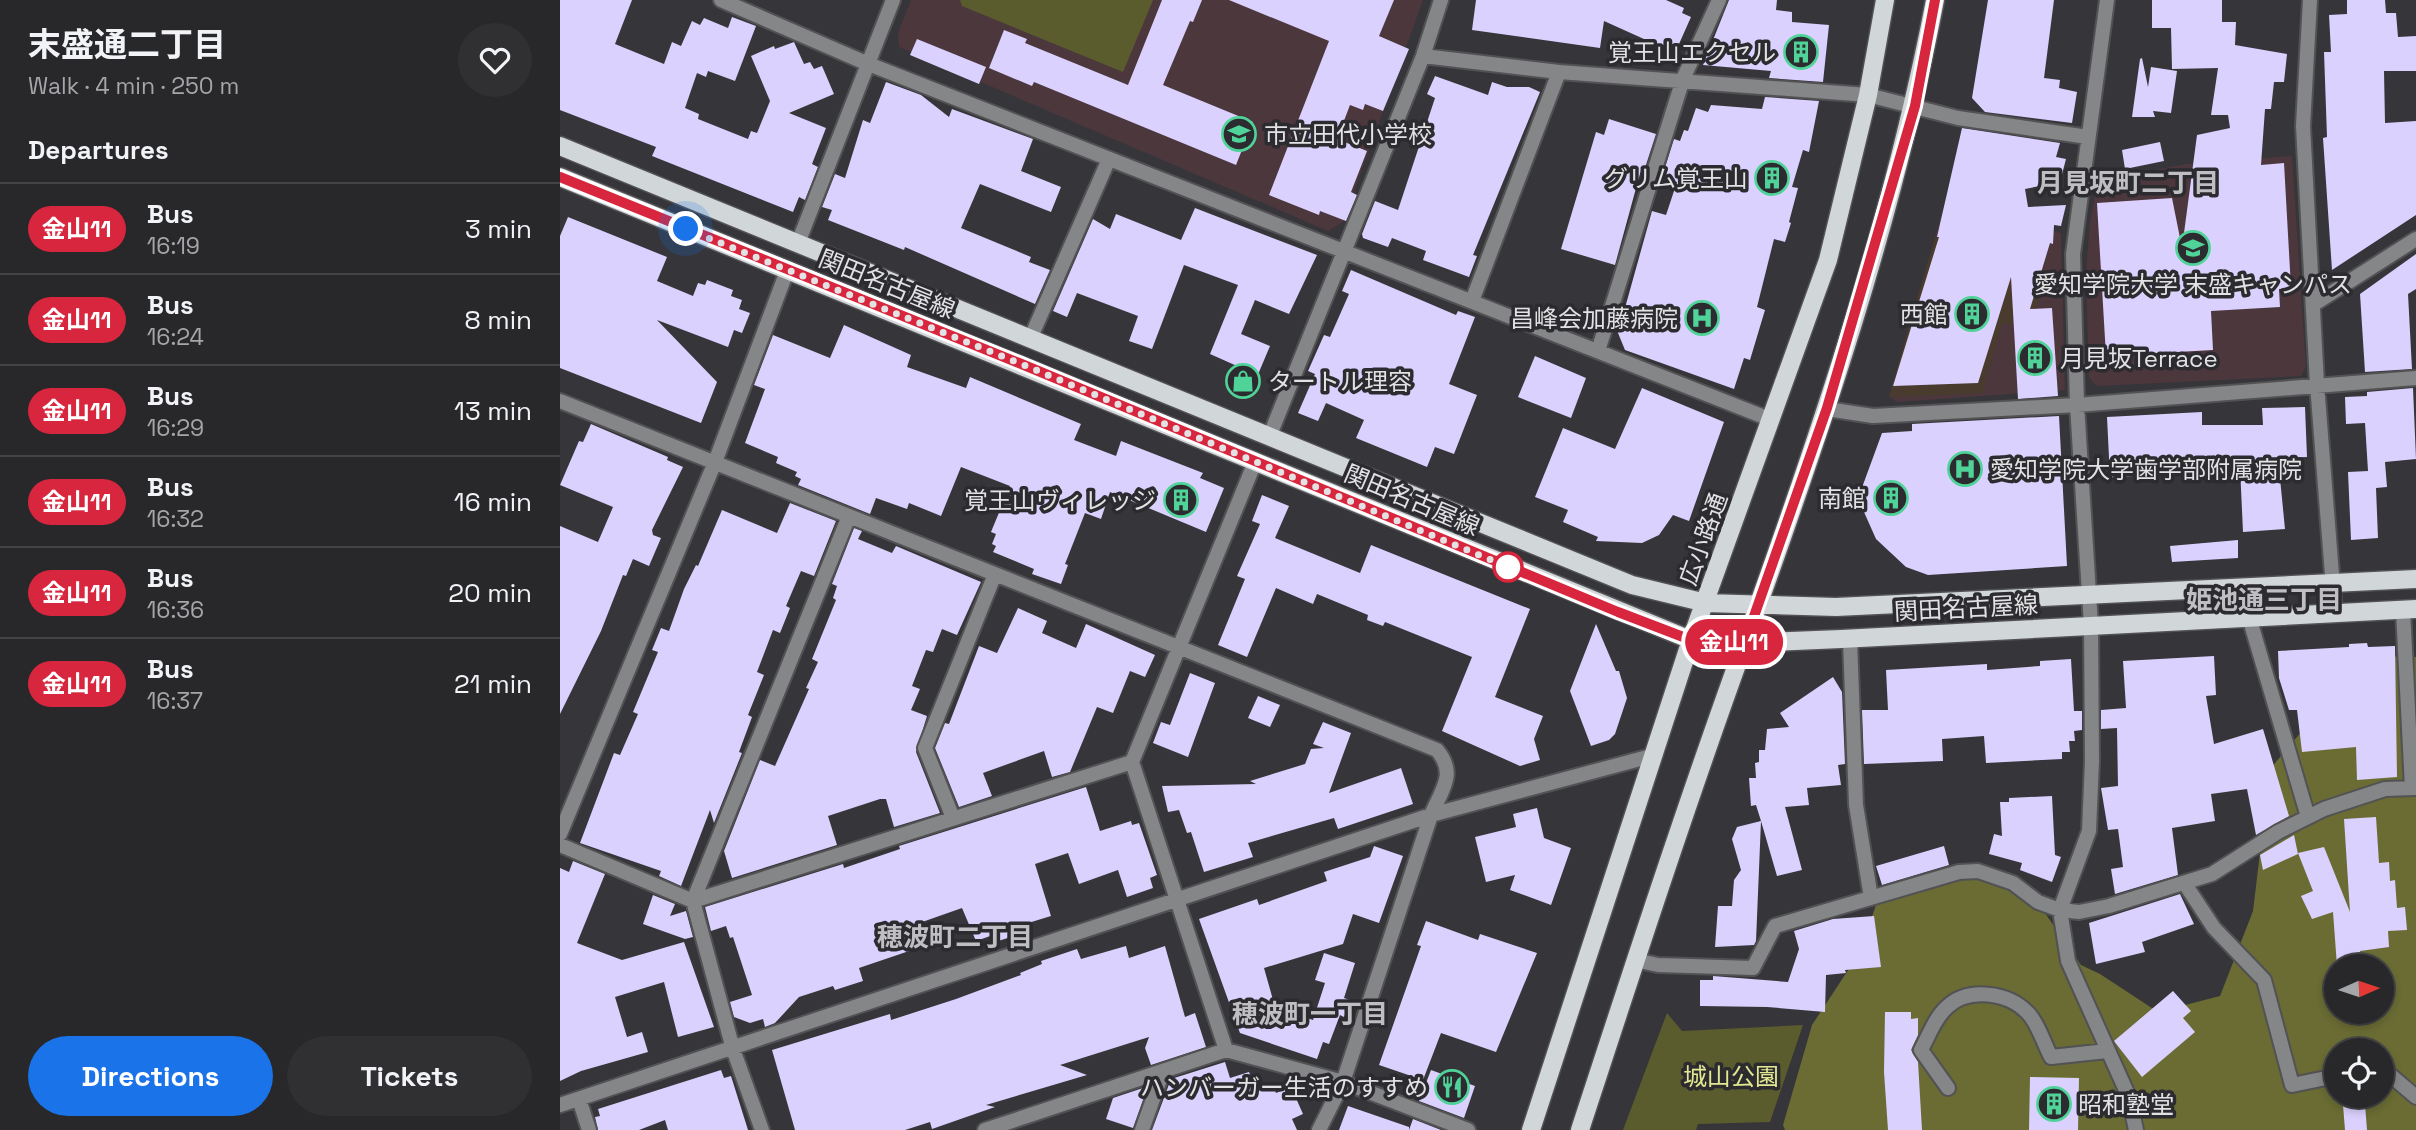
<!DOCTYPE html>
<meta charset="utf-8">
<style>
:root{--surface:#28282b;--page:#303033;--text:#f1f3f6;--muted:#a5a6a9;--line:#444447;--accent:#1a73e8}
body{margin:0;font-family:"Space Grotesk","Noto Sans JP",sans-serif;background:var(--page);color:var(--text);height:100vh;display:flex;flex-direction:column;font-size:26px;white-space:nowrap}
*{box-sizing:border-box;margin:0}
p{font-size:23px;color:var(--muted)}
.icon{flex:none;width:38px;height:38px;fill:none;stroke:currentColor;stroke-width:2;stroke-linecap:round;stroke-linejoin:round}
.map{position:relative;flex:1;overflow:hidden}
.side{display:flex;flex-direction:column;background:var(--surface);width:560px}
.side>*{flex:none}
.badge{padding:0 14px;border-radius:23px;font-size:24px;line-height:46px}
.needle{width:46px;rotate:87deg}
.controls{position:absolute;left:1764px;top:954px;display:grid;gap:14px}
.controls a{display:grid;place-items:center;width:70px;height:70px;border-radius:50%;background:var(--surface);box-shadow:0 4px 10px #0003,0 0 0 2px var(--line);font-size:35px}
.you{position:absolute;width:35px;height:35px;margin:-18px;border:5px solid #fff;border-radius:50%;background:#1a73e8;box-shadow:0 0 0 10px #1a73e833}
.map>.badge{position:absolute;translate:-50% -50%;box-shadow:0 0 0 4px #fff}
h2{padding:0 28px;font-size:26px;line-height:63px}
.round{display:grid;place-items:center;flex:none;width:74px;height:74px;border-radius:37px;background:var(--page)}
.headline{display:flex;align-items:center;justify-content:space-between;height:119px;padding:0 28px}
h1{font-size:33px;font-weight:700;line-height:52px}
.button{display:flex;gap:14px;margin-top:auto;padding:14px 28px}
.button a{flex:1;height:80px;border-radius:42px;background:var(--accent);color:#fff;font-size:28px;font-weight:700;line-height:80px;text-align:center}
.button a+a{background:var(--page);color:var(--text)}
ul{padding:0;list-style:none}
li{display:flex;align-items:center;gap:21px;height:91px;padding:0 28px;border-top:2px solid var(--line)}
li div{flex:1}
li b{display:block;font-size:26px}
li em{font-style:normal}
li .badge{min-width:77px;font-weight:700;text-align:center}
main{display:flex;flex:1;min-height:0}
.map>svg:first-child{display:block}
.education{fill:#4c373d}
.medical{fill:#493b2d}
.green{fill:#5a5c2e}
.forest{fill:#6a6c34;fill-rule:evenodd}
.building{fill:#dbd1fe}
.lines{fill:none;stroke-linecap:round;stroke-linejoin:round}
.street-casing{stroke:#525154;stroke-width:18}
.primary-casing{stroke:#525154;stroke-width:21}
.street{stroke:#848687;stroke-width:14}
.primary{stroke:#d1d6d8;stroke-width:18}
.line-casing{stroke:#fff;stroke-width:16}
.line{stroke:#d7263d;stroke-width:10}
.walk{stroke:#e2e2e4;stroke-width:7;stroke-dasharray:0 12.6}
.stop-dot{fill:#fff;stroke:#d7263d;stroke-width:3.5}
.labels{text-anchor:middle;dominant-baseline:central;stroke-width:7;stroke-linejoin:round;paint-order:stroke}
.poi-label{font-size:24px;fill:#e2e2e4;stroke:#2c2b2f;text-anchor:end}
.street-label{font-size:24px;fill:#e2e2e4;stroke:#2c2b2f}
.park-label{font-size:24px;fill:#e2e791;stroke:#2c2b2f}
.neighbourhood-label{font-size:26px;font-weight:bold;fill:#bfbec3;stroke:#2c2b2f}
</style>
<main>
<section class="side">
<div class="headline"><div><h1>末盛通二丁目</h1><p>Walk · 4 min · 250 m</p></div><a class="round"><svg class="icon" aria-label="heart" viewBox="0 0 24 24"><path d="M12 20l-8-8c-3-5 5-10 8-4 3-6 11-1 8 4z"/></svg></a></div>
<h2>Departures</h2>
<ul>
<li><span class="badge" style="background:#d7263d;color:#fff">金山11</span><div><b>Bus</b><p>16:19</p></div><em>3 min</em></li>
<li><span class="badge" style="background:#d7263d;color:#fff">金山11</span><div><b>Bus</b><p>16:24</p></div><em>8 min</em></li>
<li><span class="badge" style="background:#d7263d;color:#fff">金山11</span><div><b>Bus</b><p>16:29</p></div><em>13 min</em></li>
<li><span class="badge" style="background:#d7263d;color:#fff">金山11</span><div><b>Bus</b><p>16:32</p></div><em>16 min</em></li>
<li><span class="badge" style="background:#d7263d;color:#fff">金山11</span><div><b>Bus</b><p>16:36</p></div><em>20 min</em></li>
<li><span class="badge" style="background:#d7263d;color:#fff">金山11</span><div><b>Bus</b><p>16:37</p></div><em>21 min</em></li>
</ul>
<div class="button"><a>Directions</a><a>Tickets</a></div>
</section>
<div class="map">
<svg width="1856" height="1130" viewBox="0 0 1856 1130">
<rect width="100%" height="100%" fill="#363539"/>
<path class="education" d="M351 0H863L783 222 768 231 339 47 338 33Z
M1732 156 1746 367 1741 376 1537 386 1529 378 1526 274 1530 221 1538 180 1627 164Z
M1384 206 1501 233 1505 390 1338 402 1329 397Z"/>
<path class="medical" d="M1375 237 1487 271 1472 321 1441 325 1422 393 1329 397Z"/>
<path class="green" d="M400 0H593L563 72 402 6Z
M1107 1013 1122 1031 1243 1025 1210 1122 1138 1124 1136 1130H1063Z"/>
<path class="forest" d="M1805 656 1856 657V1130H1225L1223 1125 1252 1025 1300 952 1317 902 1410 876 1444 886 1485 913 1521 965 1540 974 1598 1012 1660 996 1693 911 1710 769ZM1776 966H1822V1012H1776ZM1776 1050H1822V1096H1776Z"/>
<path class="building" d="M0 0H72L55 44 104 64 112 42 121 46 132 21 140 25 144 18 168 28 172 17 196 26 175 81 148 71 146 77 137 73 125 108 139 114 138 119 188 139 191 131 197 133 210 101 191 56 214 46 215 49 234 42 244 64 250 62 254 69 262 66 274 94 229 113 266 128 252 164 258 167 245 200 239 197 233 212 92 156 96 147 0 110Z
M602 0H642L633 22 630 21 603 85 693 122 676 165 474 82 472 86 429 68 444 30 467 39 465 43 568 85Z
M669 0H834L819 36 849 49 823 111 805 104 803 110 790 105 777 139 807 151 791 192 797 195 786 221 760 211 759 215 709 195 769 41Z
M916 0H1106L1124 8 1122 13 1131 17 1115 53 1044 21 1040 48 912 30Z
M1169 0H1217L1216 10 1232 12V22L1269 25 1263 82 1209 78 1211 71 1143 65Z
M1428 0H1494L1484 78 1500 80 1499 88 1517 92 1512 123 1425 112 1412 98Z
M1592 0H1662V22H1676L1675 45 1727 54 1724 82H1714L1711 109H1705L1701 165 1724 163 1731 288 1719 289 1720 307 1651 311 1653 350 1546 356 1537 203 1612 198 1622 248 1637 135 1670 128 1668 115H1651L1658 68 1612 69 1611 28H1592Z
M1787 0H1825L1826 13H1836L1838 37 1856 36V71H1824L1825 123 1856 121V215L1772 270 1763 138 1767 137 1764 52H1771L1769 15 1787 14Z
M357 39 426 67 419 84 350 55Z
M1582 58 1588 87 1591 67 1617 71 1611 113 1593 111 1595 117H1572L1580 59Z
M875 76 928 95 932 82 947 87H969L980 92 913 255 917 256 909 277 863 260 866 251 832 238 828 247 803 238 802 234 815 201 838 210 875 98 867 94Z
M326 82 361 95 389 117 392 109 473 139 461 171 501 187 491 212 420 184 401 228 471 257 469 262 490 270 475 304 345 247 344 250 268 220 272 210 262 207 275 174 285 178 303 120 310 123Z
M1205 97 1259 101 1249 152 1243 150 1232 187 1238 188 1229 222 1231 223 1225 242 1214 239 1197 307 1205 310 1190 360 1184 358 1174 389 1065 350 1058 333 1092 211 1106 215 1117 182 1102 177 1114 139 1120 141 1124 130 1128 131 1136 108 1148 112 1151 105 1202 109Z
M1049 119 1096 134 1084 171 1081 170 1055 265 1001 249 1036 132 1044 135Z
M1402 128 1500 143 1496 157 1506 159 1500 182 1465 189 1468 207 1506 205 1501 226 1494 225 1493 244 1490 243 1470 309 1492 308 1498 396 1458 399 1451 277 1418 383 1333 386 1379 237H1377Z
M1600 142 1604 161 1565 169 1562 150Z
M635 208 757 255 729 314 695 300 681 334 710 346 691 391 671 381 677 366 650 354 678 285 624 265 592 349 569 341 578 316 517 293 507 317 493 311 533 219 550 229 556 214 621 240Z
M8 217 107 257 97 281 133 296 138 283 145 285 147 280 173 290 171 296 182 300 179 309 190 313 182 333 174 330 168 347 97 320 157 382 141 423 0 368V236Z
M1856 254V289L1848 294 1852 369 1805 372 1800 294Z
M791 270 896 315 898 311 915 317 889 384 917 395 894 454 875 447 867 467 796 438 804 420 766 403 758 421 738 413 755 374 748 371 764 335 770 337 789 294 782 291Z
M284 325 351 355 347 367 406 388 410 377 521 424 514 440 556 456 561 441 643 473 640 478 664 488 646 532 550 492 541 519 525 513 505 564 508 565 501 584 472 574 474 569 433 552 436 546 432 544 436 534 431 532 450 486 401 467 381 516 349 503 347 509 316 498 310 514 238 485 241 479 235 476 237 472 216 463 218 457 185 443 205 389 194 385 213 335 270 358Z
M975 356 1026 378 1011 418 958 397Z
M1082 388 1164 422 1129 521 1113 515 1099 535 1082 543 1036 541 1038 537 1003 522 1008 510 975 497 1003 428 1055 449Z
M1853 388 1856 459 1825 462 1827 487 1816 488 1818 538 1791 540 1788 472 1808 471 1805 423 1786 424 1785 397 1807 396V392Z
M1745 407 1747 457 1718 458 1725 529 1683 532 1680 467 1550 478 1547 417 1642 412V425H1703L1702 408Z
M1499 416 1507 566 1368 575 1346 567 1316 539 1304 512 1300 493 1322 433 1352 431V424Z
M31 424 108 457 107 460 123 467 92 530 93 535 101 538 89 566 73 559 66 576 63 575 41 631 0 714V526L38 542 53 507 0 485 19 441 23 442Z
M702 495 729 506 715 538 800 573 811 545 970 609 935 697 983 716 974 739 980 760 960 766 882 731 912 657 825 622 823 626 807 620 808 615 757 594 753 604 716 588 687 657 658 645 685 579 677 576 700 524 692 521Z
M230 503 276 521 254 576 241 571 226 606 230 608 220 633 213 630 197 672 204 675 188 715 192 717 179 752 182 753 154 823 150 810 121 886 99 876 101 871 20 843 54 753 60 755 78 714 73 712 98 652 92 650 101 628 109 631 124 589 136 565 138 566 162 510 217 533Z
M294 528 302 531 298 539 332 553 336 546 421 582 397 635 382 629 373 652 366 650 352 686 360 689 351 710 367 716 356 752 380 813 334 827 326 799H320L268 816 277 845 172 878 164 851 200 760 215 766 249 689 246 688 258 662 252 659 276 600 273 598 277 586 272 584Z
M1678 540V558L1612 562 1610 546Z
M458 608 487 621 482 633 516 648 526 624 595 655 585 677 570 671 553 713 537 707 510 772 492 777 484 751 423 773 432 796 399 807 375 748 385 723 389 724 419 646 437 653Z
M1036 624 1056 671H1059L1067 698 1055 734 1049 740 1031 746 1010 691Z
M1807 643 1808 647 1835 646 1837 777 1797 780 1796 747 1742 752 1737 710H1729L1719 678 1718 651 1789 647V644Z
M1654 656 1656 695 1646 696 1654 744 1703 729 1729 816 1696 835 1687 789 1651 794 1655 821 1612 828 1618 875 1555 894 1551 869 1563 867 1558 829 1548 830 1541 788 1558 786 1557 728 1541 729V710L1566 708 1563 661Z
M1511 659 1514 711H1522V730L1514 731 1515 741H1509L1510 752H1502V759L1426 763 1424 736 1382 739 1383 761 1304 764 1302 710H1328L1326 670 1427 664V670L1480 666V661Z
M630 673 655 683 628 757 593 743 601 722 610 725Z
M1273 677 1282 692 1285 764 1278 765 1281 785 1247 788 1249 805 1225 807 1242 870 1217 876 1201 821 1196 941 1194 945 1155 947 1158 906H1172L1174 880 1181 870 1172 839 1177 827 1201 821 1196 805 1191 806 1189 778H1196L1195 763 1199 762V750H1205L1207 729 1229 727 1220 713Z
M698 696 720 705 710 727 688 718Z
M763 722 791 733 769 793 841 768 853 804 778 829 774 818 688 843 693 857 644 872 631 832 627 833 619 810 608 812 602 786 696 784 690 781 745 764 751 749 764 748 753 744Z
M526 787 540 831 571 821 572 825 579 823 597 875 590 878 593 888 567 897 558 870 519 884 508 853 475 864 491 916 452 928 454 936 435 942 433 935 416 941 402 908 348 927 355 949 299 968 303 981 275 990 273 986 239 997 215 1023 205 1027 203 1019 190 1023 174 1017 170 1002 192 995 173 937 170 938 166 926 151 931 145 907 283 864 284 868 340 849 339 846Z
M1492 796 1495 855 1501 857 1492 882 1460 870 1462 863 1429 854 1434 834 1442 836 1440 802H1449V798Z
M977 808 984 838 1011 848 991 905 950 890 955 875 926 882 915 837 956 827 953 814Z
M1816 817 1819 863 1829 862 1830 881 1835 880 1837 908 1845 907 1847 930 1828 931 1829 947 1800 951 1802 966H1777L1773 912 1752 919 1741 896 1753 891 1738 853 1764 847 1790 912 1784 819Z
M1734 835 1738 854 1703 870 1700 855Z
M814 846 843 856 819 923 793 914 783 944 704 968 715 1007 753 1020 765 983 755 980 764 953 795 963 784 998 790 1000 784 1017 780 1015 769 1044 763 1042 757 1059 680 1033 639 919 697 899 699 905 767 881 764 872 810 857Z
M1384 846 1389 865 1322 885 1316 866Z
M13 861 45 874 17 943 62 960 124 942 154 1027 118 1037 104 982 55 997 67 1037 82 1032 88 1052 21 1071 0 1081V868L9 872Z
M1620 894 1634 924 1582 942 1585 952 1536 964 1529 923Z
M93 895 115 904 110 916 126 911 133 937 125 939 83 924Z
M1314 916 1321 967 1285 970 1286 973 1266 975 1265 1012 1207 1007 1140 1006V980H1153V976L1228 982 1239 949 1234 931 1273 919Z
M866 921 918 940 920 934 977 953 936 1052 881 1033 863 1080 819 1065 861 946 857 945Z
M566 946 569 958 605 946 625 1017 635 1013 646 1047 591 1065 585 1048 589 1037 500 1065 527 1075 426 1105 435 1107 372 1129 370 1122 345 1130H235L212 1050 330 1014 331 1020 396 999 461 975 460 973 482 964 481 961 517 949 521 959Z
M1613 991 1631 1011 1623 1018 1635 1032 1582 1077 1554 1041Z
M1325 1012H1351V1019L1358 1018V1035L1351 1050 1358 1062 1362 1130H1328L1324 1072Z
M665 1062 670 1078 689 1072 696 1090 712 1083 716 1093 731 1087 743 1114 732 1119 737 1130H592L611 1079Z
M161 1070 164 1078 171 1076 188 1130H108L105 1120 79 1130H38L35 1117 40 1116 38 1109Z
M871 1070 915 1086 904 1118 859 1101Z
M1470 1077 1519 1078 1518 1130H1469Z
M583 1088 587 1089 573 1128 546 1119 553 1098Z
M1805 1104 1807 1130H1785L1783 1105Z
M788 1106 849 1127V1130L853 1119 881 1130H779Z"/>
<g class="lines">
<g class="street-casing">
<path id="street" d="M161 0 306 63 1212 420
M1547 0 1513 254 1517 405 1531 625 1532 761 1529 831 1500 910 1508 961 1569 1097 1576 1130
M1750 0 1743 126 1757 384 1775 613
M863 56 999 72 1308 95 1398 118 1528 137
M238 243 333 0
M912 301 999 72
M1754 304 1856 239
M471 337 549 159
M1038 351 1123 79 1159 0
M0 401 877 750C897 774 882 789 871 815L783 1082 759 1130
M1267 409 1313 416 1517 405 1856 378
M710 435 863 56 881 0
M1843 610 1852 788
M1689 617 1748 817
M1290 639 1296 805 1311 898
M393 818 365 748 435 574
M0 834 155 462 227 271
M0 845 133 901 572 762
M1625 884 1654 928 1704 980 1732 1085 1776 1076
M1075 960 1098 965 1193 968 1215 926 1399 872 1418 871 1453 883 1478 902 1500 910 1519 912 1549 906 1652 874 1718 832 1764 809 1825 789 1856 788
M666 1050 572 762 695 462
M1822 1068 1856 1097
M1388 1088 1361 1050C1369 1035 1375 1018 1387 1007 1408 987 1448 992 1468 1013 1478 1023 1484 1044 1491 1057L1547 1051
M19 1099 29 1130
M0 1105 871 815 1095 755
M202 1130 173 1049 133 901 289 516
M425 1130 666 1050 783 1082 908 1130
M582 1130 603 1071"/>
</g>
<g class="primary-casing">
<path id="primary" d="M0 146 1072 585 1146 603 1276 607 1856 579
M0 177 1131 640 1185 643 1281 639 1856 609
M971 1130 1131 640 1268 260 1308 95 1325 0
M1020 1130C1073 968 1126 805 1184 645 1260 434 1333 220 1375 0"/>
</g>
<use href="#street" class="street"/>
<use href="#primary" class="primary"/>
</g>
<g class="lines">
<g class="line-casing">
<path id="line" d="M0 177 459 363 1058 612 1131 640 1185 642 1267 408 1355 106 1375 0"/>
</g>
<use href="#line" class="line"/>
<path class="walk" d="M126 229 459 363 948 567"/>
</g>
<defs>
<g id="building-ring" transform="scale(1.75)"><circle r="9.5" fill="#2c2b2f" stroke="#50d398" stroke-width="1.5"/><path d="M-4-6H4V6H1V3H-1V6H-4ZM-2.5-4.3h1.7v1.8h-1.7ZM.8-4.3h1.7v1.8H.8ZM-2.5-1h1.7V.8h-1.7ZM.8-1h1.7V.8H.8Z" fill="#50d398"/></g>
<g id="school-ring" transform="scale(1.75)"><circle r="9.5" fill="#2c2b2f" stroke="#50d398" stroke-width="1.5"/><path d="M0-5L7-2L0 1L-7-2ZM-4 1L0 2.5L4 1V4Q0 6-4 4Z" fill="#50d398"/></g>
<g id="university-ring" transform="scale(1.75)"><circle r="9.5" fill="#2c2b2f" stroke="#50d398" stroke-width="1.5"/><path d="M0-5L7-2L0 1L-7-2ZM-4 1L0 2.5L4 1V4Q0 6-4 4Z" fill="#50d398"/></g>
<g id="hospital-ring" transform="scale(1.75)"><circle r="9.5" fill="#2c2b2f" stroke="#50d398" stroke-width="1.5"/><path d="M-5-5h3v3.5h4V-5h3V5h-3V1.5h-4V5h-3Z" fill="#50d398"/></g>
<g id="shop-ring" transform="scale(1.75)"><circle r="9.5" fill="#2c2b2f" stroke="#50d398" stroke-width="1.5"/><path d="M-5-2.5h2.3a2.7 3.5 0 0 1 5.4 0H5L5.5 6h-11ZM-1.5-2.5h3a1.5 2.3 0 0 0-3 0Z" fill="#50d398"/></g>
<g id="restaurant-ring" transform="scale(1.75)"><circle r="9.5" fill="#2c2b2f" stroke="#50d398" stroke-width="1.5"/><path d="M-5-6h1v4h1v-4h1v4h1v-4h1v5L-1.5 .5V6h-2V.5L-5-1ZM5-6V6H3V1.5H1.5Q1.5-4 5-6Z" fill="#50d398"/></g>
</defs>
<g fill-rule="evenodd">
<use href="#building-ring" x="1241" y="52"/>
<use href="#school-ring" x="679" y="134"/>
<use href="#building-ring" x="1212" y="178"/>
<use href="#university-ring" x="1633" y="248"/>
<use href="#building-ring" x="1412" y="314"/>
<use href="#hospital-ring" x="1142" y="318"/>
<use href="#building-ring" x="1475" y="358"/>
<use href="#shop-ring" x="683" y="381"/>
<use href="#hospital-ring" x="1405" y="469"/>
<use href="#building-ring" x="1331" y="498"/>
<use href="#building-ring" x="621" y="500"/>
<use href="#restaurant-ring" x="892" y="1087"/>
<use href="#building-ring" x="1494" y="1104"/>
</g>
<circle class="stop-dot" cx="948" cy="567" r="14"/>
<g class="labels">
<g class="poi-label">
<text x="1216" y="52">覚王山エクセル</text>
<text x="704" y="134" text-anchor="start">市立田代小学校</text>
<text x="1188" y="178">グリム覚王山</text>
<text x="1633" y="284" text-anchor="middle">愛知学院大学 末盛キャンパス</text>
<text x="1388" y="314">西館</text>
<text x="1118" y="318">昌峰会加藤病院</text>
<text x="1500" y="358" text-anchor="start">月見坂Terrace</text>
<text x="708" y="381" text-anchor="start">タートル理容</text>
<text x="1430" y="469" text-anchor="start">愛知学院大学歯学部附属病院</text>
<text x="1306" y="498">南館</text>
<text x="596" y="500">覚王山ヴィレッジ</text>
<text x="868" y="1087">ハンバーガー生活のすすめ</text>
<text x="1518" y="1104" text-anchor="start">昭和塾堂</text>
</g>
<g class="street-label">
<text transform="translate(327 284) rotate(22)">関田名古屋線</text>
<text transform="translate(852 500) rotate(23)">関田名古屋線</text>
<text transform="translate(1143 539) rotate(-70)">広小路通</text>
<text transform="translate(1406 608) rotate(-3)">関田名古屋線</text>
</g>
<g class="park-label">
<text x="1171" y="1076">城山公園</text>
</g>
<g class="neighbourhood-label">
<text x="1568" y="183">月見坂町二丁目</text>
<text x="1704" y="600">姫池通三丁目</text>
<text x="395" y="937">穂波町二丁目</text>
<text x="750" y="1014">穂波町一丁目</text>
</g>
</g>
</svg>
<div class="controls">
<a><svg class="needle" viewBox="-14 -14 28 28"><path d="M0-13l5 13h-10z" fill="#e53935"/><path d="M0 13l5-13h-10z" fill="#a5a6a9"/></svg></a>
<a><svg class="icon" aria-label="locate" viewBox="0 0 24 24"><circle cx="12" cy="12" r="6"/><path d="M12 2v4M12 18v4M2 12h4M18 12h4"/></svg></a>
</div>
<div class="you" style="left:126px;top:229px"></div>
<b class="badge" style="left:1174px;top:642px;background:#d7263d;color:#fff">金山11</b>
</div>
</main>
